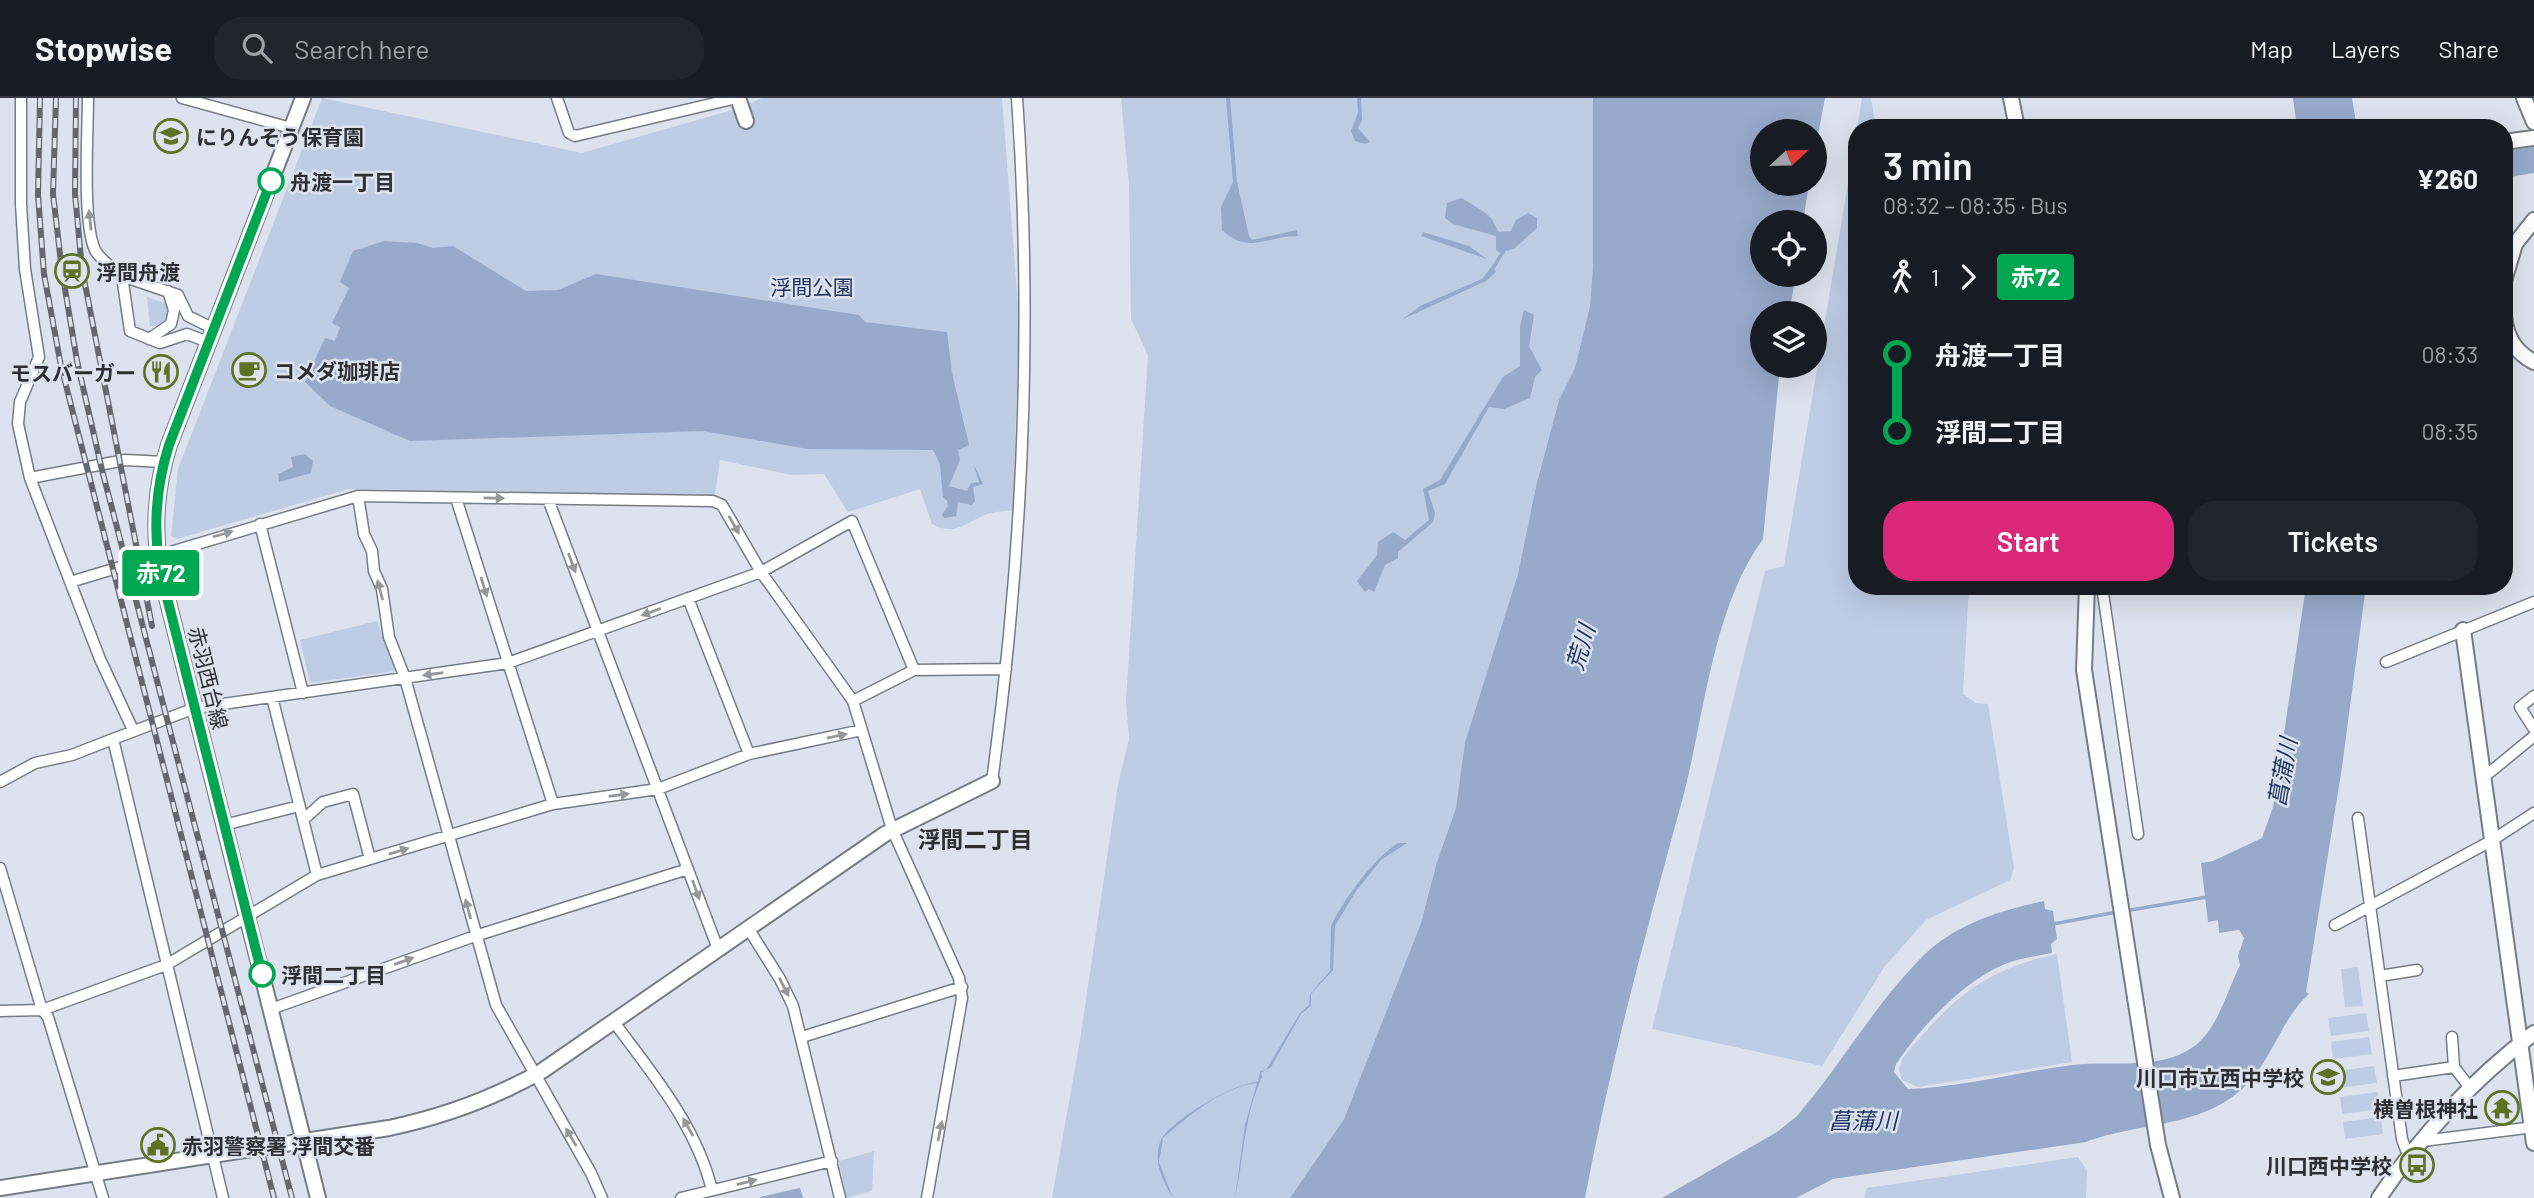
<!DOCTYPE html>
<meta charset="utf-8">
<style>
:root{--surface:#171b24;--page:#20242c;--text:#f1f3f6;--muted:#9ea1a6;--line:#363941;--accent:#db2777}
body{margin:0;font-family:Barlow,"Noto Sans JP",sans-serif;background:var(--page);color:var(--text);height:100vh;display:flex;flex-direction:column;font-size:26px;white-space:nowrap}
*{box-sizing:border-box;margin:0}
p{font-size:23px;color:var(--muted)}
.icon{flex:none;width:38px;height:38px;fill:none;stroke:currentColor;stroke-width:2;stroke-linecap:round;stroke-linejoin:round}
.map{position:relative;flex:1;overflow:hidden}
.drawer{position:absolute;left:1848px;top:21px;width:665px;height:476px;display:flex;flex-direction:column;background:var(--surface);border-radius:28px;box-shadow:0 7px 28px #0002}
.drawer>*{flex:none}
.badge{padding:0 14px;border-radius:5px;font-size:24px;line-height:46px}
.needle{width:46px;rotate:68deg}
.buttons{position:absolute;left:1750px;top:21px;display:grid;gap:14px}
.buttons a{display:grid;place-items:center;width:77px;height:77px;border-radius:50%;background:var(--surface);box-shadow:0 7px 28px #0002;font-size:35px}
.map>.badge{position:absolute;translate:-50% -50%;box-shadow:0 0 0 4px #fff}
.legs{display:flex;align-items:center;gap:10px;height:77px;padding:0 35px;font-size:23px}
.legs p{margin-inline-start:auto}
.overview{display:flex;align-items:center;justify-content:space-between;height:119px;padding:0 35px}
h1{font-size:38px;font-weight:600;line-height:52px}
.button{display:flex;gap:14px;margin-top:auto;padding:14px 35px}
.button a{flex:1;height:80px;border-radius:28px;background:var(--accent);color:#fff;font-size:28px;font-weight:600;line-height:80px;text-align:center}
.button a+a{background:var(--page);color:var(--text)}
ul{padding:0 35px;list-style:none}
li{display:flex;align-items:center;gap:24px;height:77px;font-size:26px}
li i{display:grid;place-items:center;width:10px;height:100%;margin:0 9px;background:currentColor}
li i::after{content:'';width:18px;height:18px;margin:-9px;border:5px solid;border-radius:50%;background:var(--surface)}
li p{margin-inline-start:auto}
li:first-child i{background:linear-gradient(#0000 50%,currentColor 0)}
li:last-child i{background:linear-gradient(currentColor 50%,#0000 0)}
header{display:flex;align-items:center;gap:42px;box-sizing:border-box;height:98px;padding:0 35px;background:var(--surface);border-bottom:2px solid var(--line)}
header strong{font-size:33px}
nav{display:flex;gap:38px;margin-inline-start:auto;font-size:24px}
.search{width:490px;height:63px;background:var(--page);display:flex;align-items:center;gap:18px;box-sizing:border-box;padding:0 24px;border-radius:28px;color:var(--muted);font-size:26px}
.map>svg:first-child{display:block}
.green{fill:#becce4}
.water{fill:#97aaca}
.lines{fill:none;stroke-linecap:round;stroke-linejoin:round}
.stream{stroke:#97aaca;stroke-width:3.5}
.street-casing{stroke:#767c85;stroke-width:13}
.secondary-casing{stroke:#767c85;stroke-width:18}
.street{stroke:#fff;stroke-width:10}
.secondary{stroke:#fff;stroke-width:14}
.rail-casing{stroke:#64676d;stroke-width:6}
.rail{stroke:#dde3ee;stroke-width:3.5;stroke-dasharray:10;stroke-linecap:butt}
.oneway{fill:#969799}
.line-1-casing{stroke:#fff;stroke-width:16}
.line-1{stroke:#00a651;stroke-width:10}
.stop-1-dot{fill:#fff;stroke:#00a651;stroke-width:3.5}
.labels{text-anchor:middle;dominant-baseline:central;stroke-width:5;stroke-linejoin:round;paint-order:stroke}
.poi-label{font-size:21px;font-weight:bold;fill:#2d2f33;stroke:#dde3ee;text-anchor:start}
.stop-label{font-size:21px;font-weight:bold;fill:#2d2f33;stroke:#dde3ee;text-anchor:start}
.park-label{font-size:21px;fill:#1d345f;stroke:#dde3ee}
.street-label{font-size:21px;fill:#2d2f33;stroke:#dde3ee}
.water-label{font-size:23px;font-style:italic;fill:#1b335e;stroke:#dde3ee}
.neighbourhood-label{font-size:23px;font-weight:bold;fill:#2d2f33;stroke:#dde3ee}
</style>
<header>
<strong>Stopwise</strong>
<div class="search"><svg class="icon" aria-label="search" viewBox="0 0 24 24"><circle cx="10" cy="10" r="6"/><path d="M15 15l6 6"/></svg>Search here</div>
<nav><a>Map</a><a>Layers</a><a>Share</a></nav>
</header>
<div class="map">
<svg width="2534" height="1100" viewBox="0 0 2534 1100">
<rect width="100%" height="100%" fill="#dde3ee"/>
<path class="green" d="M322 0 582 55 736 11 762 0H1002L1019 220 1013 412C1004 413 993 414 985 417 964 426 954 438 932 426L920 391 848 414 824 376 792 377 720 362 715 397 349 391 177 441 171 438 178 371Z
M1121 0H1593V168L1590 208 1575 270 1559 302 1536 388 1518 476 1465 644 1456 710 1436 767 1421 825 1344 1021 1290 1100H1052L1080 942 1118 686 1129 641 1126 603 1148 257 1131 221 1129 87Z
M1862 0H1871L1876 30H1857Z
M1857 31V488H1969L1963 596 1976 605 1988 606 2014 770 2010 782 1926 822 1885 868 1822 968 1652 931 1765 473 1784 468Z
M147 199 167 206 169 217 162 228H150Z
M377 523 395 573 310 585 300 542Z
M2057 856 2072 964 1918 989 1902 982 1899 971 1902 961C1951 902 1981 872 2057 856Z
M2358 869 2363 908 2345 909 2341 871Z
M2366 915 2369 933 2331 938 2328 920Z
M2369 939 2372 956 2333 961 2331 944Z
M2374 968 2377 985 2338 990 2336 973Z
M2378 994 2380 1011 2342 1016 2340 999Z
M2381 1019 2383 1036 2345 1041 2343 1024Z
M874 1053 872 1093 846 1100 839 1063Z
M2078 1059 2087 1073 2086 1100H1864L1867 1090Z"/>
<path class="water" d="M1226 0H1230L1237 84 1249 138 1252 142 1297 132 1298 138C1266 138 1250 157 1222 132L1221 109 1233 84Z
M1357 0H1361L1362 22 1358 30 1370 44 1365 46 1355 43 1351 33 1358 15Z
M1593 0H1825L1815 53V33H1762V86H1809L1803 124H1762V177H1796L1789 215H1762V268H1780L1763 441C1712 510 1704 622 1682 703 1646 834 1610 966 1585 1100H1290L1344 1021 1421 825 1436 767 1456 710 1465 644 1518 476 1536 388 1559 302 1575 270 1590 208 1593 168Z
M2293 0H2352L2357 30H2297Z
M2534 49V75L2504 80V53Z
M1461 100C1464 101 1487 115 1490 119 1494 123 1495 129 1499 134L1511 133 1516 122 1528 115 1537 120V130L1515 150 1500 155 1496 152V138L1453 126 1445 120 1447 105Z
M1423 134 1469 148 1487 161 1421 138Z
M384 143 417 145 433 150 453 148 526 193 558 192 596 176 859 217 865 224 947 234 952 275 969 347 958 352 960 362 949 388 967 393 971 385 979 384 973 365 983 386 973 389 975 403 972 407 958 404 956 418 944 420 942 416 948 408 947 403 943 399 940 366 933 352 808 351 703 333 410 343 330 308 305 284 325 240 335 243 340 229 332 225 349 190 340 184 353 153Z
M1492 168 1496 174 1486 183 1403 221 1420 208 1482 181Z
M1524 212 1534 217 1529 248 1542 272 1535 279 1530 300 1504 311 1489 309 1445 386 1428 393 1435 415 1433 424 1398 454V460L1385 467 1374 494 1369 491 1365 494 1357 483 1377 457 1378 444 1393 434 1405 442 1429 422 1423 391 1440 382 1503 279 1520 268V229Z
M305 356 313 363 311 375 279 384 278 376 293 369 291 359Z
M2306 488H2366L2342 669 2306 894 2309 896C2283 919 2273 958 2249 984 2206 1031 2141 1023 2086 1044L1833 1081 1796 1100H1662L1777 1034 1797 1018C1841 967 1875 906 1923 858 1955 826 2001 812 2044 803L2045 811 2053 813 2057 841 2051 846 2052 855C2037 858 2020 860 2005 866 1963 883 1921 929 1896 966L1894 974 1908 991C1963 989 2018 974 2072 967 2113 962 2162 974 2197 946 2218 929 2228 891 2240 867L2238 858 2244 840 2239 832 2219 835 2218 822 2208 824 2201 765 2213 763 2262 740 2273 709Z
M1398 745H1407L1381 762 1356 793 1335 828 1333 872 1311 896V908L1301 916 1271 969 1261 975 1262 979C1244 1017 1244 1060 1235 1100L1245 1027 1257 985C1224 988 1187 1019 1163 1040L1159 1064 1173 1100C1163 1084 1152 1062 1161 1042 1170 1023 1237 983 1258 984L1260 973 1266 972 1300 915 1309 907 1310 896 1330 873 1331 828C1344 801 1373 761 1398 745Z
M800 1090 803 1100H760V1099Z"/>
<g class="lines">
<path class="stream" d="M1491 173 1503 154
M2125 813 2207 799
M2053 826 2117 814"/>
<g class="street-casing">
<path id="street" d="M21 0V106L25 171 39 259 20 304 18 326 30 380 100 561 133 632
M88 0C88 34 82 124 95 152 100 162 113 170 122 178
M182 0 291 30
M557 0 569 35 575 38 737 0
M149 241 171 226 174 212 168 193
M208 244 187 236 160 245 130 233 122 178 178 197 188 218 214 231
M30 380 125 362 164 364
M358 398 364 436 372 453 374 473 382 491 389 539 405 580 496 907 591 1075 602 1100
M456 400 553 706
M548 401 718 851
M260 426 303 595
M70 484 358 398 713 403 722 407 761 474 853 603 892 731 959 880 962 900 927 1100
M2102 488 2138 736
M688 500 749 656
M2386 564 2534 504
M2534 598 2520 609 2534 631
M272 599 317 777
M853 603 914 572 1006 571
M2483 680 2534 638
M992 683C1023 457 1033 228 1017 0
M0 684 35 665 72 657 113 641
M2358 720 2402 1041 2409 1060
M303 722 323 704 353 696 370 761
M224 727 299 708
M0 770 42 912 48 919 103 1100
M2335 827 2491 743 2534 715
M748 830 780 881 793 908 840 1100
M2380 878 2417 872
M271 911 475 838 688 771
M0 913 42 912 166 867 317 777 553 706 658 691 749 656 862 632
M614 924C653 977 696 1027 712 1092
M802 939 962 889
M2452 939 2454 969
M2393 978 2454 969 2471 991
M2423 1043 2534 1029
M223 1100 113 641 195 610 508 565 761 474 852 423 914 572
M681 1100 832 1063"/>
</g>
<g class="secondary-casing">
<path id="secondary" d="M303 0 169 347C156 388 153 430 160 472L318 1100
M738 0 746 23
M2011 0 2017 30
M2524 0 2534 24
M2504 44 2534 40
M2504 183 2515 146 2534 122
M2504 219C2507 240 2515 254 2534 264
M2087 488 2084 572 2158 1047 2172 1100
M2463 532 2534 1045
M0 1090 389 1030C442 1019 494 1000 542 973L885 736 992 683
M2379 1100C2419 1039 2476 979 2534 935"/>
</g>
<use href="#street" class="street"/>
<use href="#secondary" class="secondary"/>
<g class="rail-casing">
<path id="rail" d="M40 0 38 97 44 176 61 268 274 1100
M56 0 53 96 62 173 77 263 102 372 292 1100
M76 0 75 96 82 171 152 528"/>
</g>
<use href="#rail" class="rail"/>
</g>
<defs><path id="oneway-solid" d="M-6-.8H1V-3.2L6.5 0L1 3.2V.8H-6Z" transform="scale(1.75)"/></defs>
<g class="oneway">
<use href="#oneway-solid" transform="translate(90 122) rotate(-96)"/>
<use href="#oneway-solid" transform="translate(494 400) rotate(1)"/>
<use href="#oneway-solid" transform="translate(734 427) rotate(60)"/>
<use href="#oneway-solid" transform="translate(223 436) rotate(-16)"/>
<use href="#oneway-solid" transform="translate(572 465) rotate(70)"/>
<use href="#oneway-solid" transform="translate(484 489) rotate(73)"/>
<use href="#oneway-solid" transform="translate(380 492) rotate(-105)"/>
<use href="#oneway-solid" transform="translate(651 514) rotate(160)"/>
<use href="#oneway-solid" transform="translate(433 576) rotate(172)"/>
<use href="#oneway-solid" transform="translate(837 638) rotate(-12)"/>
<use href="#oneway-solid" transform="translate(619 697) rotate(-8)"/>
<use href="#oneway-solid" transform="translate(399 753) rotate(-17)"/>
<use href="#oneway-solid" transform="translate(696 792) rotate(70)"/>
<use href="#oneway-solid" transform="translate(468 811) rotate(-105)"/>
<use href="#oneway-solid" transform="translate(404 863) rotate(-20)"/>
<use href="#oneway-solid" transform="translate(784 889) rotate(63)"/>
<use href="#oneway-solid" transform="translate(688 1029) rotate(-119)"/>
<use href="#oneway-solid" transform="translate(940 1033) rotate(-79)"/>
<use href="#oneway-solid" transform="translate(571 1039) rotate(-120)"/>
<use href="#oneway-solid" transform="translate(747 1084) rotate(-14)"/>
</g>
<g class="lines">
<g class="line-1-casing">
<path id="line-1" d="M262 876 160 472C153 430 156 388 169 347L271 83"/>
</g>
<use href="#line-1" class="line-1"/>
</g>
<defs>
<g id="school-ring" transform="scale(1.75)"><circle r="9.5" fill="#dde3ee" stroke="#5c7324" stroke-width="1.5"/><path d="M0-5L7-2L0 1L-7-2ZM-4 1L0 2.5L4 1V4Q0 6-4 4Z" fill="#5c7324"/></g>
<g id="station-ring" transform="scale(1.75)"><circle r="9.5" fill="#dde3ee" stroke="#5c7324" stroke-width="1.5"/><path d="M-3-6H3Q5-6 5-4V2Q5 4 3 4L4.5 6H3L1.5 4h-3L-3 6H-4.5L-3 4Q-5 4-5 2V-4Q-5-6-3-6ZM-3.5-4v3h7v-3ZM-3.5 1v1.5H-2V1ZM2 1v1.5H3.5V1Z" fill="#5c7324"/></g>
<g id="cafe-ring" transform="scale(1.75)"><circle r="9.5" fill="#dde3ee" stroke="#5c7324" stroke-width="1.5"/><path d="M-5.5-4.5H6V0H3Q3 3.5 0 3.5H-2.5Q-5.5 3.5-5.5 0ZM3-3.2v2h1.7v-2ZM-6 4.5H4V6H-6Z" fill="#5c7324"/></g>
<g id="restaurant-ring" transform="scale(1.75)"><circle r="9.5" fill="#dde3ee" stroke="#5c7324" stroke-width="1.5"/><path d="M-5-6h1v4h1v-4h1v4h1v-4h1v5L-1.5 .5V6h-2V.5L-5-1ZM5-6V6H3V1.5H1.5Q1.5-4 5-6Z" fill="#5c7324"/></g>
<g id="temple-ring" transform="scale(1.75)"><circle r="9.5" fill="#dde3ee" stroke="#5c7324" stroke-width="1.5"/><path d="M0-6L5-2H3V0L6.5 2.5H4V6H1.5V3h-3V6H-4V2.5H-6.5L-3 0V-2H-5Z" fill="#5c7324"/></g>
<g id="civic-ring" transform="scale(1.75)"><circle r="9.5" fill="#dde3ee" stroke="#5c7324" stroke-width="1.5"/><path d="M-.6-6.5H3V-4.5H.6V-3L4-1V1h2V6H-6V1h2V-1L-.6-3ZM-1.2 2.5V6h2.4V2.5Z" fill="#5c7324"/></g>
<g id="bus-ring" transform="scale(1.75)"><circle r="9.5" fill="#dde3ee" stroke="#5c7324" stroke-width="1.5"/><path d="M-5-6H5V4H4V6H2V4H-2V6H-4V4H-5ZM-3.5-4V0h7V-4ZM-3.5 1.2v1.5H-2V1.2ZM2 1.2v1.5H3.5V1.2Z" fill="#5c7324"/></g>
</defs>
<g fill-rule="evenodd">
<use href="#school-ring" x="171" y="38"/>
<use href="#station-ring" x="72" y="173"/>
<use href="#cafe-ring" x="249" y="272"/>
<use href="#restaurant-ring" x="161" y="274"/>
<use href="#school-ring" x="2328" y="979"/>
<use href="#temple-ring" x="2502" y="1010"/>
<use href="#civic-ring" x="158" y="1047"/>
<use href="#bus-ring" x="2417" y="1067"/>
</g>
<g class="stop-1-dot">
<circle cx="271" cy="83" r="12"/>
<circle cx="262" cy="876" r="12"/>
</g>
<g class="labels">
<g class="poi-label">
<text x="196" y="38">にりんそう保育園</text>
<text x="96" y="173">浮間舟渡</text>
<text x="274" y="272">コメダ珈琲店</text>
<text x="136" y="274" text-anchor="end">モスバーガー</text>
<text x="2304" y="979" text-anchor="end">川口市立西中学校</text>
<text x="2478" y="1010" text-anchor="end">横曽根神社</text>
<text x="182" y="1047">赤羽警察署 浮間交番</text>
<text x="2392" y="1067" text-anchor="end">川口西中学校</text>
</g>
<g class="stop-label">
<text x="290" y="83">舟渡一丁目</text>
<text x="281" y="876">浮間二丁目</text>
</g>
<g class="park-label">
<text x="812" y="188">浮間公園</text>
</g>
<g class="street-label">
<text transform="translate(209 580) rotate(76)">赤羽西台線</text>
</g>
<g class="water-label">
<text transform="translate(1580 549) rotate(-73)">荒川</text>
<text transform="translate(2282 674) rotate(-80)">菖蒲川</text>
<text x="1863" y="1022">菖蒲川</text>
</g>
<g class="neighbourhood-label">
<text x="975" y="741">浮間二丁目</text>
</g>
</g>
</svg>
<div class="buttons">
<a><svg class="needle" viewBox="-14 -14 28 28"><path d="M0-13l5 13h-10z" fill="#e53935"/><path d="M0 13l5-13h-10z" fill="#9ea1a6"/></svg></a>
<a><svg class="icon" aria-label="locate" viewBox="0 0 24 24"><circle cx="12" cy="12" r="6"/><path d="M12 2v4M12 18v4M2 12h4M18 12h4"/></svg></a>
<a><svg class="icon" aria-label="layers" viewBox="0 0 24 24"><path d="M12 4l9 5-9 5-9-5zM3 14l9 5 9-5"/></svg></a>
</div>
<b class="badge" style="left:161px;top:475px;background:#00a651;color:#fff">赤72</b>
<section class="drawer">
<div class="overview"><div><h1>3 min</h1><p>08:32 – 08:35 · Bus</p></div><b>¥260</b></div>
<div class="legs"><svg class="icon" aria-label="walk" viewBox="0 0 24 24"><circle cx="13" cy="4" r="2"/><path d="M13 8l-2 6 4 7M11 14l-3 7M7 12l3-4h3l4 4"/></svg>1<svg class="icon" aria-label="forward" viewBox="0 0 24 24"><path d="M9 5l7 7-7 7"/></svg><b class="badge" style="background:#00a651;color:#fff">赤72</b></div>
<ul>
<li><i style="color:#00a651"></i><b>舟渡一丁目</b><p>08:33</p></li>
<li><i style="color:#00a651"></i><b>浮間二丁目</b><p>08:35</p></li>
</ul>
<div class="button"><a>Start</a><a>Tickets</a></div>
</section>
</div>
